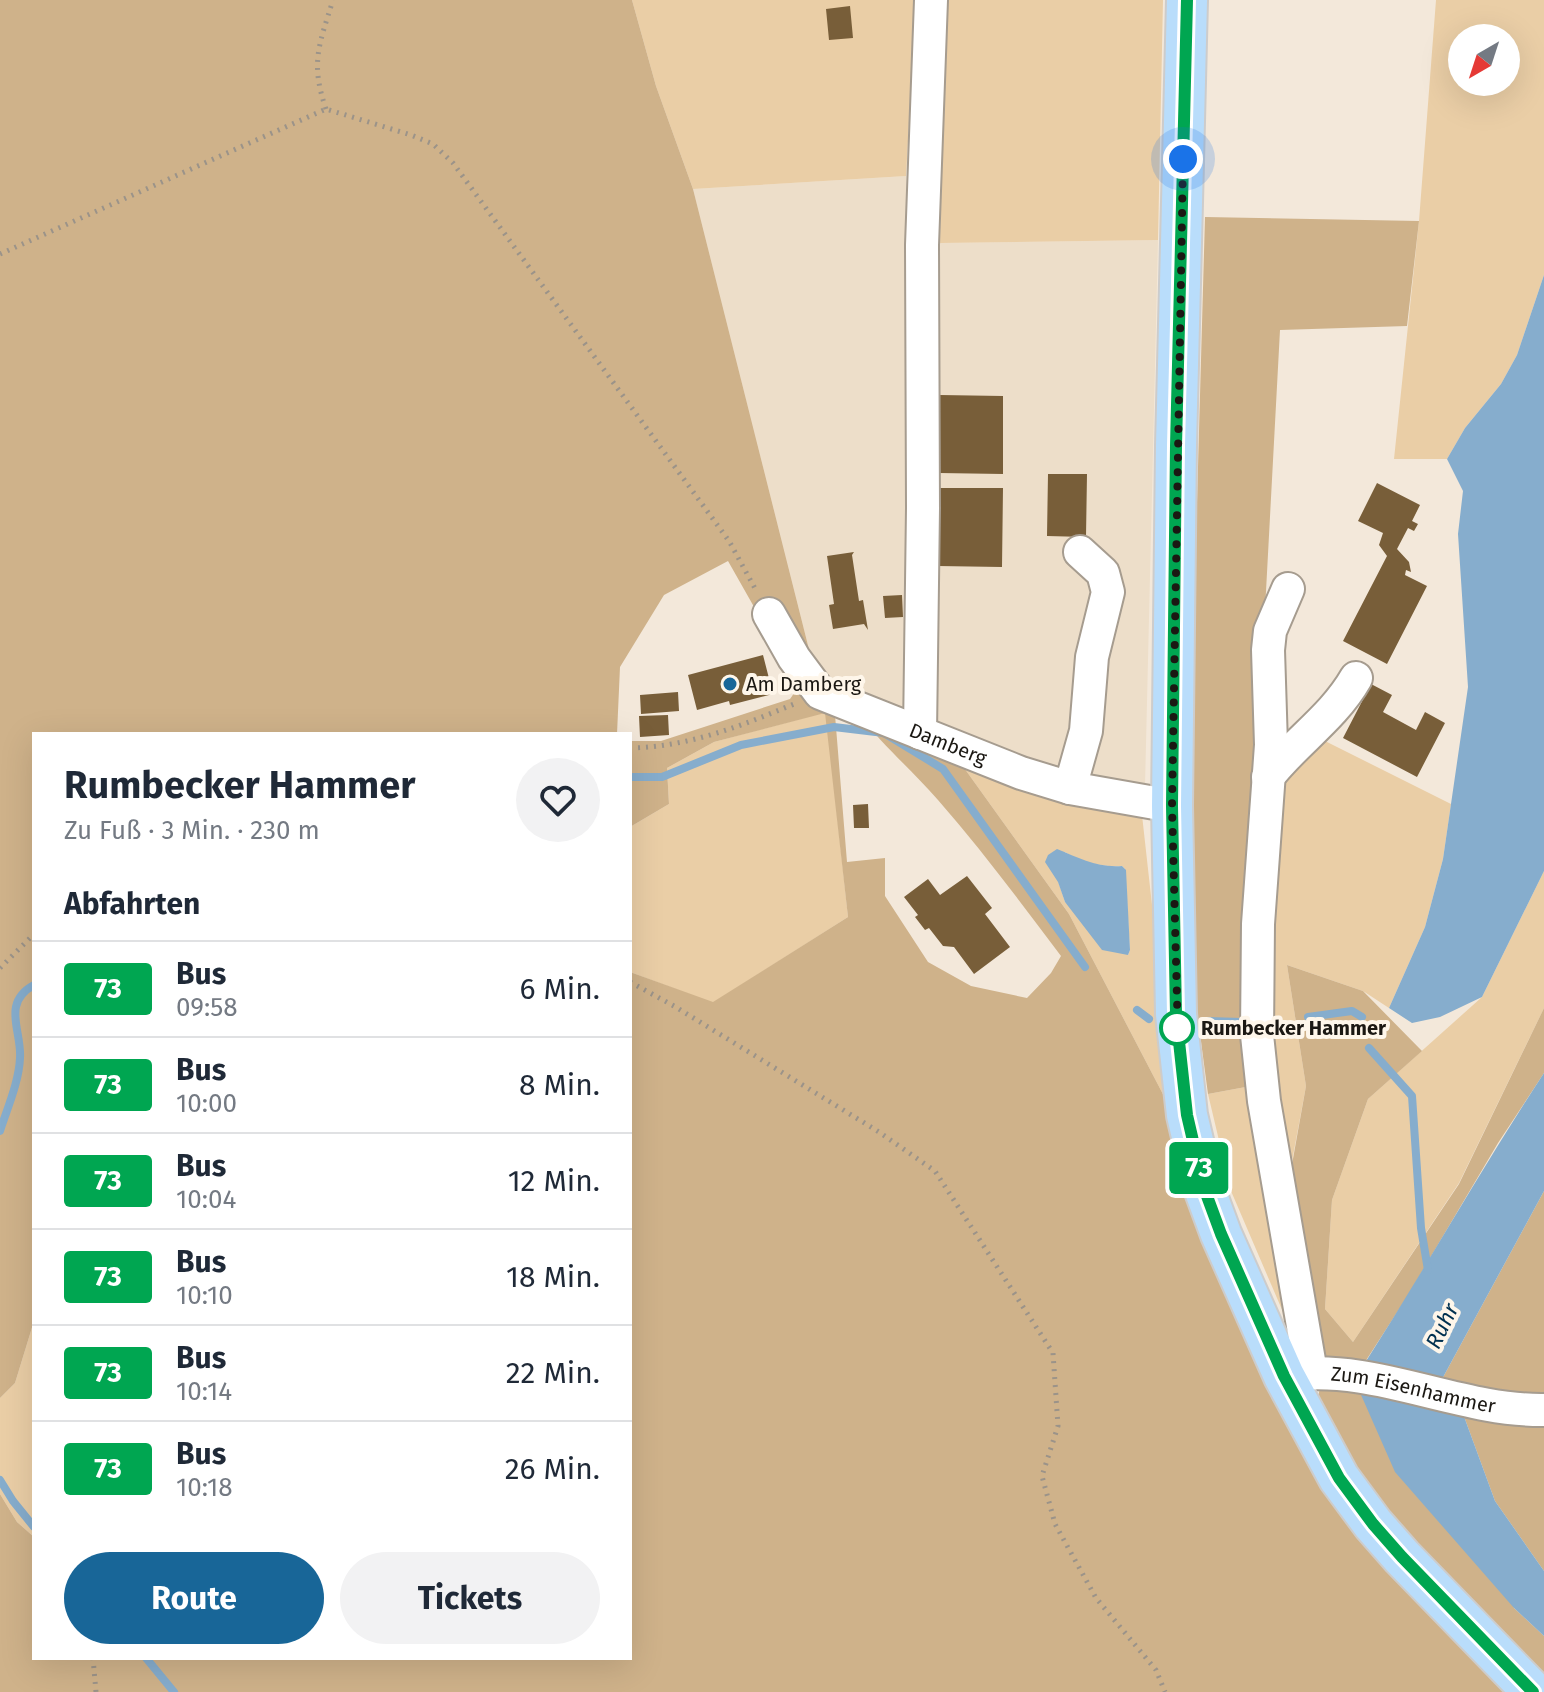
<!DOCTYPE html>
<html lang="de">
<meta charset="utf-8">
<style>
:root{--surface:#fff;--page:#f2f2f3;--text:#1f2937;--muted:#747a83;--line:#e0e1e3;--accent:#186698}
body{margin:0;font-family:"Fira Sans",sans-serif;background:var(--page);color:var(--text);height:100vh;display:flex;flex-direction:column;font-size:30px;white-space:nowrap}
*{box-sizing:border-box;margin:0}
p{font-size:26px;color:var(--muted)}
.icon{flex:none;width:44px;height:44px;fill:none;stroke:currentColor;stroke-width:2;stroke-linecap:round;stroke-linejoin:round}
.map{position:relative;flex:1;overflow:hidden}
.sheet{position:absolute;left:32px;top:732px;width:600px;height:928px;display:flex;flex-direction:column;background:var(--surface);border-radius:0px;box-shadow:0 8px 32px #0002}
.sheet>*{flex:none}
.badge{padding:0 16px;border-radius:6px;font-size:28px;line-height:52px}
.needle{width:52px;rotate:219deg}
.tools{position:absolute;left:1448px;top:24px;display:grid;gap:16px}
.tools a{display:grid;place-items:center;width:72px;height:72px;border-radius:50%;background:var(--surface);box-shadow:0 8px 32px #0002;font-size:40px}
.you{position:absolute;width:40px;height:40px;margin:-20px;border:6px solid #fff;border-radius:50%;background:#1a73e8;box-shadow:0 0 0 12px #1a73e833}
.map>.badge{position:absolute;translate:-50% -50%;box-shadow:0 0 0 4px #fff}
h2{padding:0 32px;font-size:30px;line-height:72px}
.round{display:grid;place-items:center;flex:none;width:84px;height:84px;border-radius:42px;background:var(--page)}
.overview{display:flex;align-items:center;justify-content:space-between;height:136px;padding:0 32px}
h1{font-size:38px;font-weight:700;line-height:60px}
.button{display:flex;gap:16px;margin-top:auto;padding:16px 32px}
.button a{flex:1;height:92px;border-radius:48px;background:var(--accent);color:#fff;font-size:32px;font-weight:700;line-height:92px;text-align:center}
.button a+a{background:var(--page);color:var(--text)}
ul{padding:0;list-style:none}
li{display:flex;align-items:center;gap:24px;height:96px;padding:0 32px;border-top:2px solid var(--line)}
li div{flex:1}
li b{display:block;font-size:30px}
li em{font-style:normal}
li .badge{min-width:88px;font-weight:700;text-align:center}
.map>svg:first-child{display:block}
.built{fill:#eddec9}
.green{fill:#eacea6;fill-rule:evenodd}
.forest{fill:#cfb28a}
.water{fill:#86adcd}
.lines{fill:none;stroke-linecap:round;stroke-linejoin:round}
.stream{stroke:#86adcd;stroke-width:8}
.building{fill:#785e39}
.minor-casing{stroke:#a69c8f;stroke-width:36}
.major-casing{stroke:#cdcccb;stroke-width:44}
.path{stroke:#9b9389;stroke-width:5;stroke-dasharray:2 6;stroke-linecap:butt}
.minor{stroke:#fff;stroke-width:32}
.major{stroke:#b9ddfb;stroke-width:40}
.line-casing{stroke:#fff;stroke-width:18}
.line{stroke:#00a651;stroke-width:12}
.walk{stroke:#1b1813;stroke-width:8;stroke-dasharray:0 14.4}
.poi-dot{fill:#186698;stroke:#fef6ea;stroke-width:3}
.stop-dot{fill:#fff;stroke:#00a651;stroke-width:4}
.labels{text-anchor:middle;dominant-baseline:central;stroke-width:8;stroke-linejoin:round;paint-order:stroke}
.poi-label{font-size:20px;fill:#1b1813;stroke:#fef6ea;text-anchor:start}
.street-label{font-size:20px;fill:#1b1813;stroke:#fef6ea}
.stop-label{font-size:20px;font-weight:bold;fill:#1b1813;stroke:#fef6ea;text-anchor:start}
.water-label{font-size:22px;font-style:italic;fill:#003150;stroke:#fef6ea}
</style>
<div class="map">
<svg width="1544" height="1692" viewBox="0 0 1544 1692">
<rect width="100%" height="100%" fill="#f3e8da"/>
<path class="built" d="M906 176 911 241 940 243 1158 240 1145 786 1063 772 932 725 814 669 693 189Z"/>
<path class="green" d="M632 0H916L906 176 693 189 656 86Z
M942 0H1163L1158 240 940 243Z
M1436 0H1544V275L1517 355 1501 384 1465 428 1447 459H1394L1419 221ZM1462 38H1506V82H1462Z
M826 712 848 917 713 1003 630 972V827L669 804 667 768 714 742Z
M1321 739 1451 804 1443 859 1425 927 1389 1008 1363 991 1287 965 1306 1086 1279 1231 1286 1319 1231 1191 1208 1094 1251 1086 1255 797Z
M962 765 1142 815 1153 914 1166 1100 1069 914ZM1065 852C1081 863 1103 867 1122 866L1125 869 1130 950 1128 955 1065 902 1058 881Z
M1544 871V1008L1459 1183 1353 1342 1325 1309 1332 1200 1368 1099 1482 997Z
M34 1321V1537L17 1522 0 1494V1398L15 1383Z"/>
<path class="forest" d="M0 0H632L656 86 693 189 820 693 835 715 847 862 885 858V896L928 962 971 986 1027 998 1051 973 1061 956C1021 903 981 849 938 800 912 770 882 745 858 713L962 765 1069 914 1166 1100 1339 1505 1416 1601 1505 1692H0V1494L17 1522 34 1537V1658H630V972L713 1002 848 917 825 713 714 742 667 768 669 804 630 827V741H661L790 699 799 686 728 561 664 595 620 667 617 734H34V1321L15 1383 0 1398Z
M1205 217 1419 221 1407 326 1280 330 1256 778 1251 1086 1208 1094 1196 1004 1188 824Z
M1287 965 1363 991 1422 1051 1368 1099 1332 1200 1325 1309 1353 1342 1459 1184 1544 1008V1073L1498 1143 1407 1297 1363 1365 1441 1381 1544 1191V1571L1495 1501 1462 1411 1514 1608 1544 1636V1677L1411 1540 1368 1490 1316 1410 1324 1363 1286 1198 1306 1086Z"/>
<path class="water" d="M1544 275V871L1482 997 1440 1017 1412 1023 1389 1008 1425 927 1443 859 1468 687 1458 534 1463 491 1447 459 1465 428 1501 384 1517 355Z
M1057 849C1079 858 1098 868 1122 866L1126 870 1130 950 1128 955 1102 950 1065 902 1058 882 1045 862 1048 855Z
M1544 1073V1191L1441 1381 1363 1366C1425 1269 1481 1169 1544 1073Z
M1358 1388 1462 1411 1495 1501 1544 1571V1636L1514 1608 1395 1472Z"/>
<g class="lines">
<path class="stream" d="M630 777H662L741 745 834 727 884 733 943 769 1085 967
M1137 1010 1149 1019
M1308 1017 1352 1011 1362 1017
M1207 1021 1242 1022
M1369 1048 1412 1096 1421 1228 1428 1270
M0 1131C7 1109 19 1082 20 1058 22 1031 1 1003 34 985
M0 1480 13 1501 34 1527
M146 1658 174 1692"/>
</g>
<path class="building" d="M850 6 853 38 829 40 826 9Z
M940 395 1003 396V474L939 473Z
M1048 474H1087L1086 537 1047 536Z
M1377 483 1420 505 1412 521 1418 524 1414 531 1408 528 1397 549 1409 562 1411 572 1406 570 1405 575 1427 586 1387 664 1343 641 1387 556 1379 545 1383 533 1358 521Z
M938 488H1003L1002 567 938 566Z
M854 552 852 555 859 601 863 600 868 630 864 624 833 629 829 605 834 604 827 556Z
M902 595 903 617 885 618 883 596Z
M763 655 773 694 730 705 729 701 697 710 688 675Z
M1371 684 1392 695 1383 712 1416 730 1425 712 1445 723 1417 777 1343 738Z
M678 692 679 711 641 714 640 695Z
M668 715 669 735 640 737 639 716Z
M868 804 869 828H854L853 805Z
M967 876 992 908 985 914 1010 947 974 974 954 947 943 946 929 928 925 930 915 917 918 915 904 897 928 879 940 895Z"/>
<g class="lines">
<g class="minor-casing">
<g id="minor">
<path d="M1288 589 1270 631 1268 650 1271 745 1258 924 1257 1035 1264 1101 1311 1372"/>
<path id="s1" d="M769 614 794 658 820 693 1021 773 1070 788 1172 806"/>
<path d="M920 733 923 508 922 245 931 0"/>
<path d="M1268 777C1295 742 1333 718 1356 678"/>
<path d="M1070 788 1086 731 1092 657 1108 592 1103 573 1080 552"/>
<path id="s2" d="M1291 1375C1376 1364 1458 1411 1544 1410"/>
</g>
</g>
<g class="major-casing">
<path id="major" d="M1187 0 1176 446 1172 806 1176 1014 1187 1115 1204 1188 1221 1234 1284 1376 1339 1478 1373 1524 1402 1557 1533 1692"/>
</g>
<path class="path" d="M326 109C310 63 319 45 333 0
M0 254 326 109 411 135 433 144 453 163 729 541 757 592
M630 748C688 747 741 726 794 704
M0 968 34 934
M630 982 674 1006 879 1132 935 1171 1053 1353 1058 1426 1042 1476 1055 1524 1096 1598 1156 1670 1165 1692
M93 1658 96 1692"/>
<use href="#minor" class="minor"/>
<use href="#major" class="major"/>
</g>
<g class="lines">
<g class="line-casing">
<path id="line" d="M1187 0 1176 446 1172 806 1176 1014 1187 1115 1204 1188 1221 1234 1284 1376 1339 1478 1373 1524 1402 1557 1533 1692"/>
</g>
<use href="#line" class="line"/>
<path class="walk" d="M1177 1028 1178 1038 1172 806 1183 159"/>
</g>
<circle class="poi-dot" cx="730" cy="684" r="8"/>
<circle class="stop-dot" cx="1177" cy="1028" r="16"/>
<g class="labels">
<g class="poi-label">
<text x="746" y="684">Am Damberg</text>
</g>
<g class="street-label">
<text stroke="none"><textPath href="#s1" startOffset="232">Damberg</textPath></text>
<text stroke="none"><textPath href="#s2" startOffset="124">Zum Eisenhammer</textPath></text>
</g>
<g class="stop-label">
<text x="1201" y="1028">Rumbecker Hammer</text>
</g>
<g class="water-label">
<text transform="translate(1442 1326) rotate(-64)">Ruhr</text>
</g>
</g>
</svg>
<div class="tools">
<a><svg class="needle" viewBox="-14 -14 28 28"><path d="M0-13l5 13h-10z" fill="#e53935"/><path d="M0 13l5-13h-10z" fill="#747a83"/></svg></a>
</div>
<div class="you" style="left:1183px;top:159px"></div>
<b class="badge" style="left:1199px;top:1168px;background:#00a651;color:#fff">73</b>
<section class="sheet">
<div class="overview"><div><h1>Rumbecker Hammer</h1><p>Zu Fuß · 3 Min. · 230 m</p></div><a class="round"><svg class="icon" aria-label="heart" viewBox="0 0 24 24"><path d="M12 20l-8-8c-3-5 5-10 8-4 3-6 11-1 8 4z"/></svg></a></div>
<h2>Abfahrten</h2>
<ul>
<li><span class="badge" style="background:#00a651;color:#fff">73</span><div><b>Bus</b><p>09:58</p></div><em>6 Min.</em></li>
<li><span class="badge" style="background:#00a651;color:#fff">73</span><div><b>Bus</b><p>10:00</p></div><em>8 Min.</em></li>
<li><span class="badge" style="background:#00a651;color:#fff">73</span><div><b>Bus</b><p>10:04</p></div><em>12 Min.</em></li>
<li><span class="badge" style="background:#00a651;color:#fff">73</span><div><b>Bus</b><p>10:10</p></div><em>18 Min.</em></li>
<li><span class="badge" style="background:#00a651;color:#fff">73</span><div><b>Bus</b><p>10:14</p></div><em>22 Min.</em></li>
<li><span class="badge" style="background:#00a651;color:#fff">73</span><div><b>Bus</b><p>10:18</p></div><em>26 Min.</em></li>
</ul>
<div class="button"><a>Route</a><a>Tickets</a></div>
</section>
</div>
